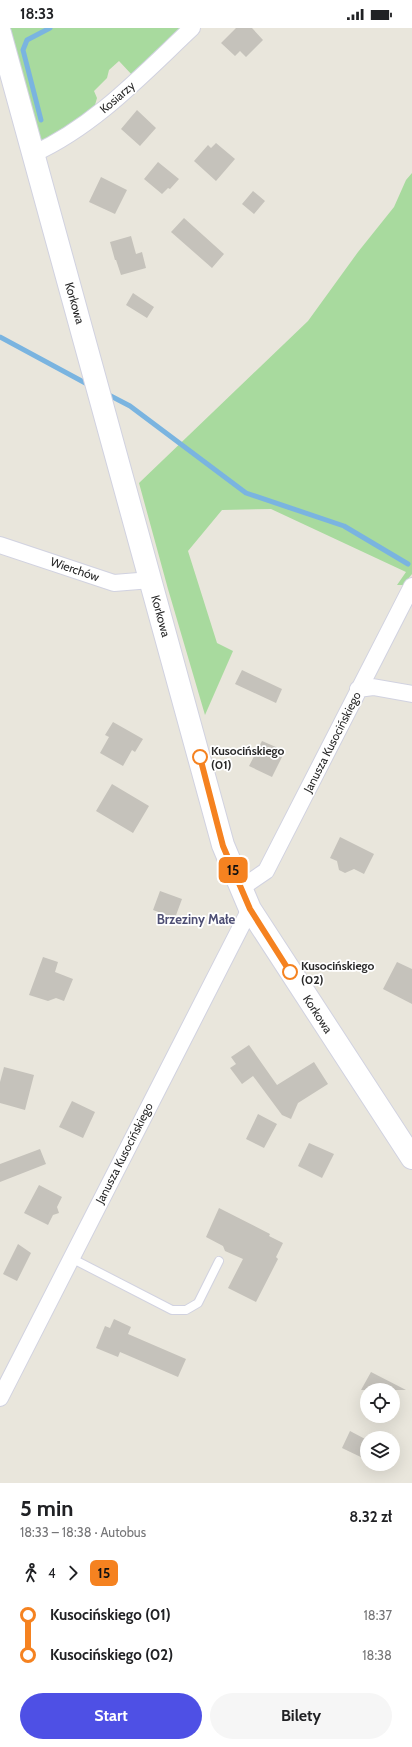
<!DOCTYPE html>
<html lang="pl">
<meta charset="utf-8">
<style>
:root{--surface:#fff;--page:#f6f6f6;--text:#202124;--muted:#757577;--accent:#4e50e5}
body{margin:0;font-family:Cabin,sans-serif;background:var(--page);color:var(--text);height:100vh;display:flex;flex-direction:column;font-size:15px;white-space:nowrap}
*{box-sizing:border-box;margin:0}
p{font-size:13px;color:var(--muted)}
.icon{flex:none;width:22px;height:22px;fill:none;stroke:currentColor;stroke-width:2;stroke-linecap:round;stroke-linejoin:round}
.map{position:relative;height:1455px;overflow:hidden}
.drawer{display:flex;flex-direction:column;background:var(--surface);flex:1}
.drawer>*{flex:none}
.badge{padding:0 8px;border-radius:6px;font-size:14px;line-height:26px}
.buttons{position:absolute;left:360px;top:1355px;display:grid;gap:8px}
.buttons a{display:grid;place-items:center;width:40px;height:40px;border-radius:50%;background:var(--surface);box-shadow:0 4px 16px #0002;font-size:20px}
.map>.badge{position:absolute;translate:-50% -50%;box-shadow:0 0 0 2px #fff}
.legs{display:flex;align-items:center;gap:6px;height:44px;padding:0 20px;font-size:13px}
.legs p{margin-inline-start:auto}
.summary{display:flex;align-items:center;justify-content:space-between;height:68px;padding:0 20px}
h1{font-size:22px;font-weight:700;line-height:30px}
.action{display:flex;gap:8px;margin-top:auto;padding:8px 20px}
.action a{flex:1;height:46px;border-radius:24px;background:var(--accent);color:#fff;font-size:16px;font-weight:700;line-height:46px;text-align:center}
.action a+a{background:var(--page);color:var(--text)}
ul{padding:0 20px;list-style:none}
li{display:flex;align-items:center;gap:14px;height:40px;font-size:15px}
li i{display:grid;place-items:center;width:6px;height:100%;margin:0 5px;background:currentColor}
li i::after{content:'';width:10px;height:10px;margin:-5px;border:3px solid;border-radius:50%;background:var(--surface)}
li p{margin-inline-start:auto}
li:first-child i{background:linear-gradient(#0000 50%,currentColor 0)}
li:last-child i{background:linear-gradient(currentColor 50%,#0000 0)}
.status{display:flex;justify-content:space-between;align-items:center;height:28px;padding:0 20px;background:var(--surface);direction:ltr}
.status svg{height:11px;fill:currentColor}
.map>svg:first-child{display:block}
.green{fill:#a8da9e}
.lines{fill:none;stroke-linecap:round;stroke-linejoin:round}
.stream{stroke:#7ab4e0;stroke-width:5}
.building{fill:#c5c2bb}
.lane-casing{stroke:#d1d2e0;stroke-width:10}
.street-casing{stroke:#d1d2e0;stroke-width:18}
.secondary-casing{stroke:#d1d2e0;stroke-width:24}
.lane{stroke:#fff;stroke-width:8}
.street{stroke:#fff;stroke-width:16}
.secondary{stroke:#fff;stroke-width:22}
.line-1-casing{stroke:#fff;stroke-width:9}
.line-1{stroke:#f58220;stroke-width:6}
.stop-1-dot{fill:#fff;stroke:#f58220;stroke-width:2}
.labels{text-anchor:middle;dominant-baseline:central;stroke-width:3.5;stroke-linejoin:round;paint-order:stroke}
.street-label{font-size:12px;fill:#292929;stroke:#fff}
.stop-label{font-size:12px;font-weight:bold;fill:#292929;stroke:#fff;text-anchor:start}
.neighbourhood-label{font-size:13px;font-weight:bold;fill:#4e4f74;stroke:#fff}
</style>
<div class="status"><b>18:33</b><svg viewBox="0 0 49 12"><path d="M0 12V9h3v3zM5 12V6h3v6zM10 12V3h3v9zM15 12V0h3v12zM26 1h20v11H26zM47 4h2v5h-2z"/></svg></div>
<div class="map">
<svg width="412" height="1455" viewBox="0 0 412 1455">
<rect width="100%" height="100%" fill="#e9e6dc"/>
<path class="green" d="M7 0H184L133 48 119 33 109 42 107 50 94 63 97 70 95 77 81 92 55 110 39 113Z
M412 145V546L403 557H397L406 544 271 481 222 482 188 523 217 615 233 623 205 687 168 561 139 455 308 293 358 224 394 179 406 152Z"/>
<g class="lines">
<path class="stream" d="M41 92 23 22 27 12 50 0
M0 309 89 357
M105 365 130 378 246 465 344 498 408 536"/>
</g>
<path class="building" d="M236 0H252L263 12 246 29 240 23 235 28 221 15Z
M137 82 156 100 140 118 121 101Z
M216 115 235 131 216 153 194 133 208 117 211 120Z
M158 134 179 151 170 161 168 160 162 166 144 151Z
M101 149 127 162 115 186 89 174Z
M253 163 265 173 254 186 242 176Z
M184 190 224 226 212 240 171 204Z
M131 208 136 226 142 224 146 240 121 247 116 232H115L110 214Z
M133 265 154 279 147 290 126 277Z
M242 642 282 661 276 675 235 656Z
M113 694 143 711 135 724 132 722 123 738 100 725 109 709 105 707Z
M262 713 285 723 272 749 249 738Z
M112 756 149 778 133 805 96 783Z
M340 809 374 826 364 846 354 841 345 845 339 842 337 833 330 830Z
M160 863 182 871 175 890 153 882Z
M43 929 58 934 55 944 73 951 64 973 56 970 48 973 29 967Z
M397 934 412 941V976L383 961Z
M249 1017 277 1057 314 1034 328 1056 298 1075 291 1091 282 1087 253 1048 242 1056 230 1040 236 1036 231 1029Z
M4 1039 34 1047 25 1082 0 1075V1054Z
M72 1073 95 1084 83 1110 59 1099Z
M258 1086 277 1096 264 1120 246 1111Z
M309 1115 334 1126 322 1150 298 1138Z
M40 1121 46 1136 0 1154V1136Z
M39 1157 62 1169 57 1179 59 1185 53 1187 48 1197 24 1185Z
M219 1180 270 1206 269 1208 283 1215 276 1229 278 1231 256 1274 228 1260 243 1231 225 1223 223 1218 206 1209Z
M18 1216 31 1225 17 1253 3 1246Z
M114 1291 131 1299 128 1306 186 1331 178 1349 120 1324 118 1329 96 1320 105 1298 110 1300Z
M371 1344 406 1362H361Z
M350 1403 367 1412V1432L342 1420Z"/>
<g class="lines">
<g class="lane-casing">
<path id="lane" d="M71 1230 172 1282H186L198 1275 219 1233"/>
</g>
<g class="street-casing">
<path id="street" d="M33 126C95 98 143 46 192 0
M0 517 114 555 151 552
M358 661 373 659 412 666
M241 860 266 843 412 558
M0 1370 250 881"/>
</g>
<g class="secondary-casing">
<path id="secondary" d="M0 5 223 817 250 881 412 1130"/>
</g>
<use href="#lane" class="lane"/>
<use href="#street" class="street"/>
<use href="#secondary" class="secondary"/>
</g>
<g class="lines">
<g class="line-1-casing">
<path id="line-1" d="M200 729 223 818 250 881 290 944"/>
</g>
<use href="#line-1" class="line-1"/>
</g>
<g class="stop-1-dot">
<circle cx="200" cy="729" r="7"/>
<circle cx="290" cy="944" r="7"/>
</g>
<g class="labels">
<g class="street-label">
<text transform="translate(117 69) rotate(-41)">Kosiarzy</text>
<text transform="translate(75 275) rotate(74)">Korkowa</text>
<text transform="translate(75 541) rotate(19)">Wierchów</text>
<text transform="translate(161 588) rotate(75)">Korkowa</text>
<text transform="translate(332 714) rotate(-63)">Janusza Kusocińskiego</text>
<text transform="translate(318 986) rotate(57)">Korkowa</text>
<text transform="translate(124 1125) rotate(-63)">Janusza Kusocińskiego</text>
</g>
<g class="stop-label">
<text x="211" y="722">Kusocińskiego<tspan x="211" dy="14">(01)</tspan></text>
<text x="301" y="937">Kusocińskiego<tspan x="301" dy="14">(02)</tspan></text>
</g>
<g class="neighbourhood-label">
<text x="196" y="891">Brzeziny Małe</text>
</g>
</g>
</svg>
<div class="buttons">
<a><svg class="icon" aria-label="locate" viewBox="0 0 24 24"><circle cx="12" cy="12" r="6"/><path d="M12 2v4M12 18v4M2 12h4M18 12h4"/></svg></a>
<a><svg class="icon" aria-label="layers" viewBox="0 0 24 24"><path d="M12 4l9 5-9 5-9-5zM3 14l9 5 9-5"/></svg></a>
</div>
<b class="badge" style="left:233px;top:842px;background:#f58220;color:#111">15</b>
</div>
<section class="drawer">
<div class="summary"><div><h1>5 min</h1><p>18:33 – 18:38 · Autobus</p></div><b>8.32 zł</b></div>
<div class="legs"><svg class="icon" aria-label="walk" viewBox="0 0 24 24"><circle cx="13" cy="4" r="2"/><path d="M13 8l-2 6 4 7M11 14l-3 7M7 12l3-4h3l4 4"/></svg>4<svg class="icon" aria-label="forward" viewBox="0 0 24 24"><path d="M9 5l7 7-7 7"/></svg><b class="badge" style="background:#f58220;color:#111">15</b></div>
<ul>
<li><i style="color:#f58220"></i><b>Kusocińskiego (01)</b><p>18:37</p></li>
<li><i style="color:#f58220"></i><b>Kusocińskiego (02)</b><p>18:38</p></li>
</ul>
<div class="action"><a>Start</a><a>Bilety</a></div>
</section>
